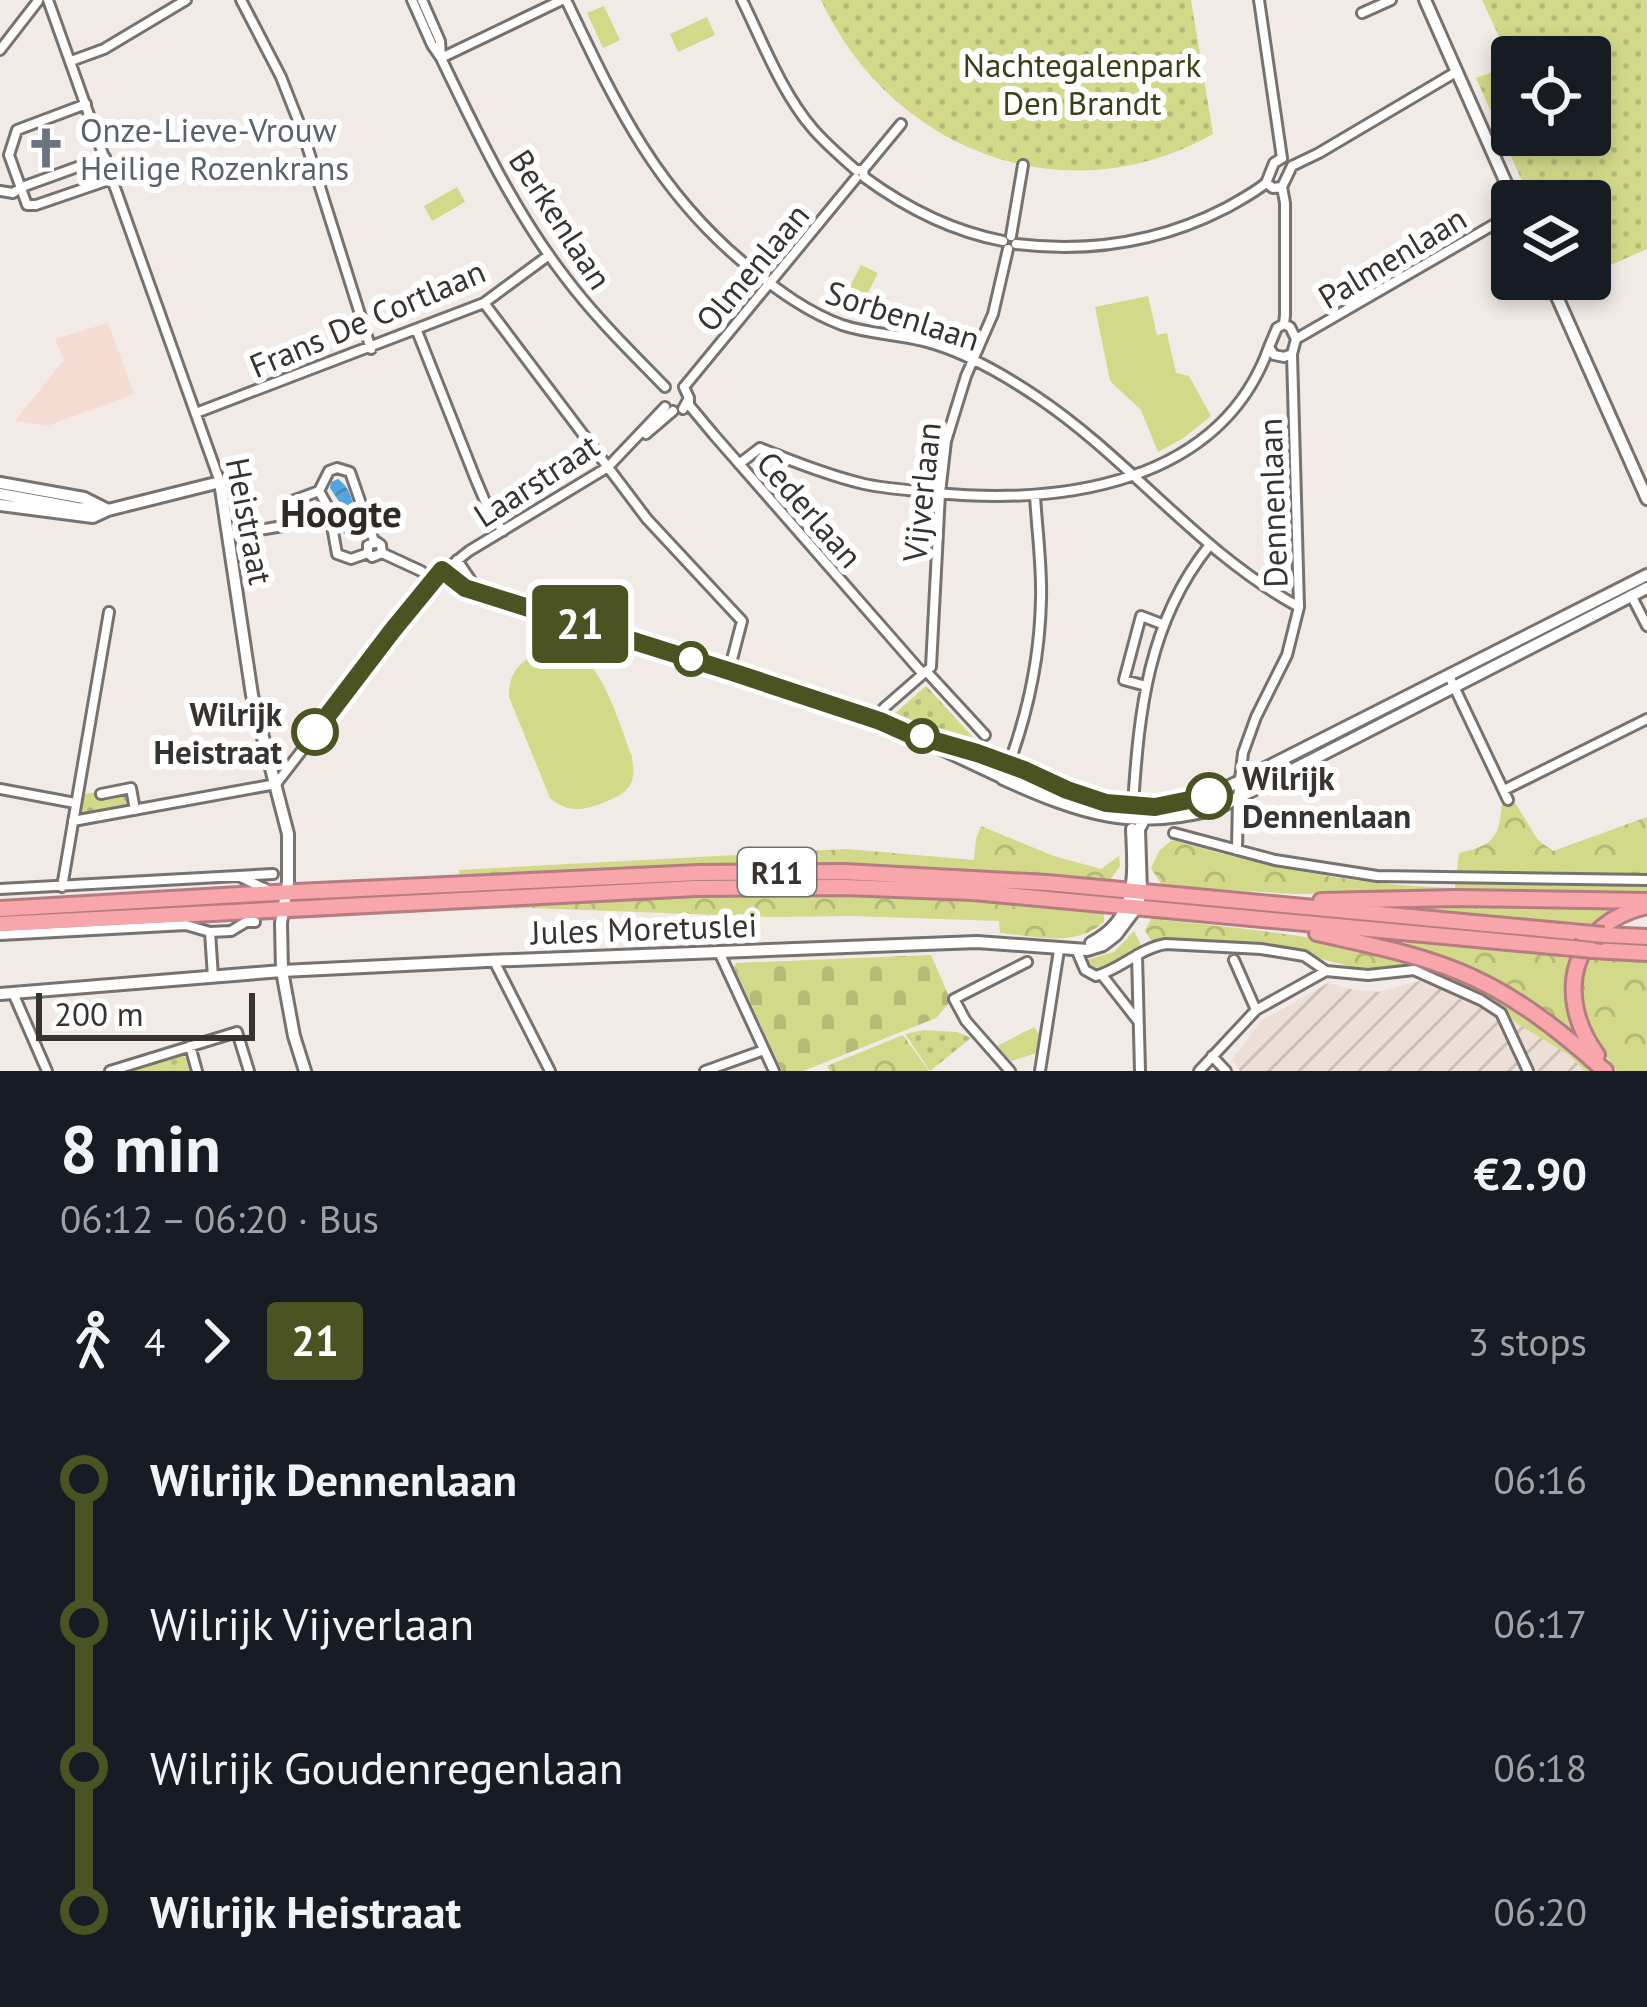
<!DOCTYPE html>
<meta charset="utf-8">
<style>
:root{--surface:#171b24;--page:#242831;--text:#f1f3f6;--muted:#9ea1a6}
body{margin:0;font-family:"PT Sans",sans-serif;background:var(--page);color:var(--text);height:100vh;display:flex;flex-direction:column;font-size:45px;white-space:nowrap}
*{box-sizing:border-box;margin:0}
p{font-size:39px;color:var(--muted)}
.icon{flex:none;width:66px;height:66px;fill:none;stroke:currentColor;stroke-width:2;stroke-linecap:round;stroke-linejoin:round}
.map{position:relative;height:1071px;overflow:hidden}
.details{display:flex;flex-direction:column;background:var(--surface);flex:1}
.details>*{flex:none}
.badge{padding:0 24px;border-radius:9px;font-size:42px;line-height:78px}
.controls{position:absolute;left:1491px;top:36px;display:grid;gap:24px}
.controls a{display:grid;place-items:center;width:120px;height:120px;border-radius:12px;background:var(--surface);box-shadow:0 6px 18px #0003;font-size:60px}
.scale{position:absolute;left:36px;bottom:30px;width:219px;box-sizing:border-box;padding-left:12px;border:6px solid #363331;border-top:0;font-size:33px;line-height:42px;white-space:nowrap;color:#363331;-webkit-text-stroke:9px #fff;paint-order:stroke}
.map>.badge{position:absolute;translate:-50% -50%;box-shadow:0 0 0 6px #fff}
.legs{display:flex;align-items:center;gap:18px;height:132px;padding:0 60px;font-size:39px}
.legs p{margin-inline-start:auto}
.overview{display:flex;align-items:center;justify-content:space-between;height:204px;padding:0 60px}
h1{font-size:66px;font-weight:600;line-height:90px}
ul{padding:0 60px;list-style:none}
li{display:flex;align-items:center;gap:42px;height:144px;font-size:45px}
li i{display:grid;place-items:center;width:18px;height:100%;margin:0 15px;background:currentColor}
li i::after{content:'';width:30px;height:30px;margin:-15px;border:9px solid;border-radius:50%;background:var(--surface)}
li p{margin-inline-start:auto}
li:first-child i{background:linear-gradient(#0000 50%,currentColor 0)}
li:last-child i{background:linear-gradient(currentColor 50%,#0000 0)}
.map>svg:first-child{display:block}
.industrial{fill:url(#industrial-furrows)}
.education{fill:#f5dcd3}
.grass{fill:#d2d989}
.forest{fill:url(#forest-crowns)}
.cemetery{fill:url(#cemetery-stones)}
.park{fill:url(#park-dots);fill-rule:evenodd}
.water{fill:url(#water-waves)}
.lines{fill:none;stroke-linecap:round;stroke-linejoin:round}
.street-casing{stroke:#78726e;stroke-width:14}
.secondary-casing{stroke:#78726e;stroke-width:16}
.highway-casing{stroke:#b47d81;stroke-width:20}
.street{stroke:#fff;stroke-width:8}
.secondary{stroke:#fff;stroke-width:10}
.highway{stroke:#f8a5ac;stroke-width:14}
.highway-bridge-casing{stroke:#b47d81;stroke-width:20;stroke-linecap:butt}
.highway-bridge{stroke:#f8a5ac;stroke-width:14}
.line-1-casing{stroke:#fff;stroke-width:27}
.line-1{stroke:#4a5321;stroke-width:18}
.stop-1-dot{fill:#fff;stroke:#4a5321;stroke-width:6}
.labels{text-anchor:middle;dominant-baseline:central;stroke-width:12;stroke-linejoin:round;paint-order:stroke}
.shield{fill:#fff;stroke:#72706f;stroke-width:3}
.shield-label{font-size:30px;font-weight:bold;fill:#363331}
.park-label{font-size:33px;fill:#3c3e17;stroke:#fff}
.worship-label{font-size:33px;fill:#5b616d;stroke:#fff;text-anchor:start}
.street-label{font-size:33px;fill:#363331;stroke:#fff}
.stop-label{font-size:33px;font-weight:bold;fill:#363331;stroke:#fff;text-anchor:end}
.quarter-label{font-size:39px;font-weight:bold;fill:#302a27;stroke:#fff}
</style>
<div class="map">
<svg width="1647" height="1071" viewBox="0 0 1647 1071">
<defs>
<pattern id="industrial-furrows" width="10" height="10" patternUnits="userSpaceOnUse" patternTransform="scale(3)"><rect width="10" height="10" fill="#edded6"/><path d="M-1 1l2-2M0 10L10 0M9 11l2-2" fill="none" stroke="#ccbfb8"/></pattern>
<pattern id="forest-crowns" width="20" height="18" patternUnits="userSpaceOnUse" patternTransform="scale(3)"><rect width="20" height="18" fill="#d2d989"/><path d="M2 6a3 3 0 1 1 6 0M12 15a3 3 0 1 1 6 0" fill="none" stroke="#b5bb77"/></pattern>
<pattern id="cemetery-stones" width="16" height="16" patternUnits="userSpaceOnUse" patternTransform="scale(3)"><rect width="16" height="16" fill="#d2d989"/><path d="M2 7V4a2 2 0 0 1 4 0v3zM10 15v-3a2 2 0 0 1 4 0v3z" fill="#b5bb77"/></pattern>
<pattern id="park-dots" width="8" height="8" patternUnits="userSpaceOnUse" patternTransform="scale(3)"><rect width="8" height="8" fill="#d2d989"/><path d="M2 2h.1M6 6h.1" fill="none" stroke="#b5bb77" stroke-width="1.8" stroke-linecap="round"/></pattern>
<pattern id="water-waves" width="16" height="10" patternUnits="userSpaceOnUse" patternTransform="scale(3)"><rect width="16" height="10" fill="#52a6df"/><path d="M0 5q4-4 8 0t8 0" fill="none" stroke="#4588b5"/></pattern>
</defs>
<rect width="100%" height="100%" fill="#f2eae6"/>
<path class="industrial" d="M1427 979 1485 1002 1569 1055 1585 1071H1240L1232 1059 1261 1021 1328 983 1354 990 1378 992Z"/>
<path class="education" d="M108 323 134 394 47 426 15 421 64 360 55 339Z"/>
<path class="grass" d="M604 6 620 40 603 48 587 13Z
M707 17 715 35 678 52 670 34Z
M457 187 465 202 432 221 424 206Z
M861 265 878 273 862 304 845 296Z
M1148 296 1157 335 1167 333 1176 373 1189 376 1211 416 1182 439 1158 452 1141 410 1110 381 1095 307Z
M549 650C552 650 566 649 569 650 602 658 620 727 632 756 633 766 635 777 630 785 624 795 614 798 605 802 583 811 568 813 550 798L509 697C509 668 523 658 549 650Z
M698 877 912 878 1106 893V896L978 884 304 903V900L349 897 356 894Z
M1156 901 1285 914 1307 912 1579 938 1576 942 1155 904Z
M1134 931 1142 947C1124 958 1103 980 1086 960L1114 952Z
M1034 1027 1040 1035 1037 1053 1011 1061 997 1046Z"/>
<path class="forest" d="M1512 798 1538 840 1553 851 1647 817V893L1442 892 1296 894 1160 886V882L1151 868 1159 851 1172 840C1265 867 1357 886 1455 888L1459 853C1494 845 1499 838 1502 803Z
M981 826 1054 856 1101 869 1119 856 1120 866 1108 883 1018 873 819 863 460 877 459 870 847 849 974 860 976 839Z
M870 894 1004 902 1104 911V922C1076 948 1034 936 1000 933L999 921 853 916 772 917 532 908 473 909 472 906 722 895Z
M1481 902 1620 906 1591 924 1356 905Z
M1154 914H1158L1163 920C1274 932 1392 941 1493 994 1531 1014 1563 1043 1595 1071H1585L1569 1055 1518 1024 1500 1009 1410 968 1362 970 1282 948 1164 940 1152 942 1145 930Z
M1407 940 1573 958C1563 990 1569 1011 1580 1041L1405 949Z
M1582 959 1647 961V1071H1617C1589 1034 1572 1007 1582 959Z
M903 1035 929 1071H830L827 1066Z"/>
<path class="cemetery" d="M931 955 951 1001 936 1018 803 1071H782L734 967 736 963Z"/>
<path class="park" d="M821 0H1191L1213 134C1064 218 891 150 821 0Z
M1482 0H1647V249L1590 274V201H1531L1476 78 1498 70 1496 64 1509 58ZM1512 57H1590V135H1512Z
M926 686 979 744 893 715Z
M97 792 99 797 129 792 132 808C115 811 94 819 80 810L82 794Z
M924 1030 957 1032 971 1038 930 1071 905 1034Z
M180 1054 188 1059 192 1071H121Z"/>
<path class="water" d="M338 479C353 489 350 504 361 519L359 533 347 537 342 531 346 512 330 488 331 482Z"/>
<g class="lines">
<g class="street-casing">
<path id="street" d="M48 0 220 482
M241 0 281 77 303 133 371 349
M412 0 432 45 441 58C477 133 514 211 565 277 595 317 630 351 665 387
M422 0 440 41 441 57
M566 0C616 105 657 193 750 268 779 291 807 312 842 325 869 334 896 334 923 341 963 351 1003 374 1037 397 1131 460 1198 552 1299 607
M742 0C763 43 782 93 813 129 826 144 841 157 856 170H863L864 177C906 208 951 231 1003 241
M1259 0 1282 158
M1362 13 1391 0
M0 50 38 1
M441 58 562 0
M71 61 104 49 186 0
M86 104 17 130 9 155 27 205H36L112 179
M1292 166 1319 153 1456 72
M863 170 901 124
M1266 183 1273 188 1282 187 1292 166
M1266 183 1274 163 1282 158
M1282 187 1285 203V315L1284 324 1277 328 1269 347 1274 355 1284 357 1292 354 1296 339 1290 327 1284 324
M0 191 13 193 22 187 105 157
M1011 236 1023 165
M1016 244C1090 253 1160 242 1226 208 1240 200 1254 193 1266 183
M484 303 647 519 742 621 729 671
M417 331 476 480 490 513 503 531
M1296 339 1512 214
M684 387 856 178
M689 400V405L714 435 923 674
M683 409 689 398 684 387
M196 413 484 303 549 255
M646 434 673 411
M739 464 760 448C794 462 827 475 864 484 887 489 912 490 936 493 1063 505 1220 484 1269 347
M319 491 329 471 337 468 350 472 374 541
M319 491 329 509 337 554 351 559 368 553
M229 535 283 526 288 522 289 504 292 501 319 491
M382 553 381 545 377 542 368 545V553L372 557 382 553 421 571 433 580
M457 560 474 585 482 590
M443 570 465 588 878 720 1003 779
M1631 595 1647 626
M926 671 985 735
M1449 676 1508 800
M1146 686 1124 680 1141 616 1162 624
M878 720 884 708 931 667 940 493 946 441 966 376 993 314 1008 249
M914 735 1009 764C1028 712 1040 654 1041 599 1042 565 1037 530 1035 496
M0 789 75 803
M1504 790 1647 719
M101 794 131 788 135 810
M1133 805C1139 711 1148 622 1209 546
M73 821 276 784 433 580 469 551 608 467 665 407
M1174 833 1275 860 1377 876 1647 880
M1237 850 1238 798 1243 753 1256 717 1287 655 1299 607 1292 354
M238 876 268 890
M62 887 109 612
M0 889 273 874
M210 932 231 931 246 922H255
M0 935 186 925 210 932 213 977
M1076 949 1085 970 1096 976C1121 969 1140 948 1166 944L1261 949 1304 956 1326 971 1368 975 1414 970 1481 1000 1501 1013 1528 1071
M719 952 774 1071
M1137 955 1140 1071
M1234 960 1256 1010
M494 961 550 1071
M1102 975 1138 1021
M13 993 47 1071
M190 1046 197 1071
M1212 1056 1226 1071
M110 1071 237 1032 249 1071
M705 1071 764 1050
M1010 1071 966 1021 954 999 1027 962
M1040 1071 1059 950
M1199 1071 1256 1010 1326 971"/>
</g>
<g class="secondary-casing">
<path id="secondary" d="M1425 0 1514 201
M1549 279 1647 499
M0 483 84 498 108 510
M0 494 77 508 103 510
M0 505 93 517 108 510 220 482 252 695 288 834V882L281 923 282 971 294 1036 305 1071
M1647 575 1210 796C1116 820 1092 797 1009 764L1003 779C1082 814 1132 832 1218 808L1647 588
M1091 943C1139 918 1134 876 1132 829
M0 994 282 971 487 961 977 942 1087 950 1103 945 1116 935 1137 907 1141 892 1139 829 1144 820"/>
</g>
<g class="highway-casing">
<path id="highway" d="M1321 901 1455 898 1647 901
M0 909 275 893 698 873 844 872 1047 883 1582 933
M0 924 696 888 844 887 973 892 1573 948
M1317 933C1365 944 1414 953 1460 972 1514 994 1562 1032 1605 1071
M1604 935 1647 937
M1592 950 1647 953
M1597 1055C1553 995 1572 923 1647 906"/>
</g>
<use href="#street" class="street"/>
<use href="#secondary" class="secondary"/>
<use href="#highway" class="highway"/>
<g class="highway-bridge-casing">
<path id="highway-bridge" d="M1582 933 1604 935
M1573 948 1592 950"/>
</g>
<use href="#highway-bridge" class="highway-bridge"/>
</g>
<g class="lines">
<g class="line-1-casing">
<path id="line-1" d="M315 732 392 631 442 570 465 588 729 671 880 721 907 733 977 753 1024 770 1067 790 1106 803 1155 807 1209 796"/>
</g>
<use href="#line-1" class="line-1"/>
</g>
<defs>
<g id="church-bare" transform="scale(3.24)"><path d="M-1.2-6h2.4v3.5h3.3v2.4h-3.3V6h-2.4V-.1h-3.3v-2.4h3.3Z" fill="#6b7280" stroke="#fff" stroke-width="2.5" paint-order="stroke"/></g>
</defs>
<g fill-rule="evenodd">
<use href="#church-bare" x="46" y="148"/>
</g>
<g class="stop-1-dot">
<circle cx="691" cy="659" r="15"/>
<circle cx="315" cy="732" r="21"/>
<circle cx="922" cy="736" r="15"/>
<circle cx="1209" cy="796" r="21"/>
</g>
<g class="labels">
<rect class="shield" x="738" y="848" width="78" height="48" rx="9"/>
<g class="shield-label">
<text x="777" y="872">R11</text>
</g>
<g class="park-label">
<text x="1082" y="64">Nachtegalenpark<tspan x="1082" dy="38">Den Brandt</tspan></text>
</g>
<g class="worship-label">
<text x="80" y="129">Onze-Lieve-Vrouw<tspan x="80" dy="38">Heilige Rozenkrans</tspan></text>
</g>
<g class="street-label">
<text transform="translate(561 219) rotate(57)">Berkenlaan</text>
<text transform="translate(1392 257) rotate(-31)">Palmenlaan</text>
<text transform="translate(752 267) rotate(-50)">Olmenlaan</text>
<text transform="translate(903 315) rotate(18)">Sorbenlaan</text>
<text transform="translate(367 318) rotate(-23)">Frans De Cortlaan</text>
<text transform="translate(536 480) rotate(-33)">Laarstraat</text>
<text transform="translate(921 492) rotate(-84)">Vijverlaan</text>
<text transform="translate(1272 503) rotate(-92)">Dennenlaan</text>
<text transform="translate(810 509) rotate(49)">Cederlaan</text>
<text transform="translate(250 521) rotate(79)">Heistraat</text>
<text transform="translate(644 928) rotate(-2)">Jules Moretuslei</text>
</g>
<g class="stop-label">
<text x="282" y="713">Wilrijk<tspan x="282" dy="38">Heistraat</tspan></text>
<text x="1242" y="777" text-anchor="start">Wilrijk<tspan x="1242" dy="38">Dennenlaan</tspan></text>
</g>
<g class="quarter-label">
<text x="341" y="512">Hoogte</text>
</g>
</g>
</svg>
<div class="controls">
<a><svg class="icon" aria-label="locate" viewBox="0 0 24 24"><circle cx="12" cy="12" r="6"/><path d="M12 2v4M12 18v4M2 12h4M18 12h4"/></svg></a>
<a><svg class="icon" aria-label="layers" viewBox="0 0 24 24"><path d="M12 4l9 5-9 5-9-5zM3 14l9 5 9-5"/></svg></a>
</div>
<div class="scale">200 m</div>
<b class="badge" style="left:580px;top:624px;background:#4a5321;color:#fff">21</b>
</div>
<section class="details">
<div class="overview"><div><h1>8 min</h1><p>06:12 – 06:20 · Bus</p></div><b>€2.90</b></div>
<div class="legs"><svg class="icon" aria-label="walk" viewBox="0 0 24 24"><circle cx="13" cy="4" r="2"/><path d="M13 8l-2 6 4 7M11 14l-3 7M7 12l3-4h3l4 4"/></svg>4<svg class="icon" aria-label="forward" viewBox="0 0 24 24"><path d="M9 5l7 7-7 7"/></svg><b class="badge" style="background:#4a5321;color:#fff">21</b><p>3 stops</p></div>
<ul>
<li><i style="color:#4a5321"></i><b>Wilrijk Dennenlaan</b><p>06:16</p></li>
<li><i style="color:#4a5321"></i><span>Wilrijk Vijverlaan</span><p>06:17</p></li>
<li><i style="color:#4a5321"></i><span>Wilrijk Goudenregenlaan</span><p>06:18</p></li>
<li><i style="color:#4a5321"></i><b>Wilrijk Heistraat</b><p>06:20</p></li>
</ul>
</section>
